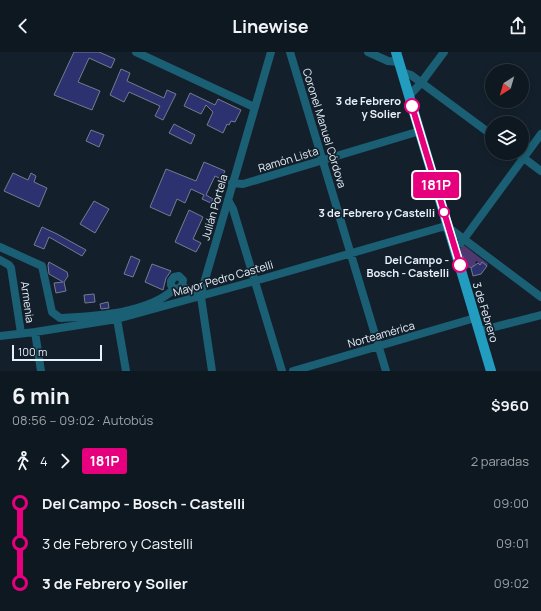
<!DOCTYPE html>
<html lang="es">
<meta charset="utf-8">
<style>
:root{--surface:#0e1821;--page:#17212a;--text:#f1f3f6;--muted:#9ba0a5;--line:#2e373f}
body{margin:0;font-family:Manrope,sans-serif;background:var(--page);color:var(--text);height:100vh;display:flex;flex-direction:column;font-size:15px;white-space:nowrap}
*{box-sizing:border-box;margin:0}
p{font-size:13px;color:var(--muted)}
.icon{flex:none;width:22px;height:22px;fill:none;stroke:currentColor;stroke-width:2;stroke-linecap:round;stroke-linejoin:round}
.map{position:relative;height:319px;overflow:hidden}
.sheet{display:flex;flex-direction:column;background:var(--surface);flex:1}
.sheet>*{flex:none}
.badge{padding:0 8px;border-radius:3px;font-size:14px;line-height:26px}
.needle{width:26px;rotate:217deg}
.fabs{position:absolute;left:485px;top:12px;display:grid;gap:8px}
.fabs a{display:grid;place-items:center;width:44px;height:44px;border-radius:50%;background:var(--surface);box-shadow:0 2px 6px #0003,0 0 0 1px var(--line);font-size:20px}
.scale{position:absolute;left:12px;bottom:10px;width:90px;box-sizing:border-box;padding-left:4px;border:2px solid #e8f0f9;border-top:0;font-size:11px;line-height:14px;white-space:nowrap;color:#e8f0f9;-webkit-text-stroke:3px #13202c;paint-order:stroke}
.map>.badge{position:absolute;translate:-50% -50%;box-shadow:0 0 0 2px #fff}
.legs{display:flex;align-items:center;gap:6px;height:44px;padding:0 12px;font-size:13px}
.legs p{margin-inline-start:auto}
.head{display:flex;align-items:center;justify-content:space-between;height:68px;padding:0 12px}
h1{font-size:22px;font-weight:700;line-height:30px}
ul{padding:0 12px;list-style:none}
li{display:flex;align-items:center;gap:14px;height:40px;font-size:15px}
li i{display:grid;place-items:center;width:6px;height:100%;margin:0 5px;background:currentColor}
li i::after{content:'';width:10px;height:10px;margin:-5px;border:3px solid;border-radius:50%;background:var(--surface)}
li p{margin-inline-start:auto}
li:first-child i{background:linear-gradient(#0000 50%,currentColor 0)}
li:last-child i{background:linear-gradient(currentColor 50%,#0000 0)}
header{display:flex;justify-content:space-between;align-items:center;height:52px;padding:0 12px;background:var(--surface);font-size:18px;font-weight:700}
.map>svg:first-child{display:block}
.park{fill:url(#park-tufts)}
.building{fill:#2b326f;stroke:#767b8e}
.lines{fill:none;stroke-linecap:round;stroke-linejoin:round}
.minor{stroke:#1a5f74;stroke-width:8}
.major{stroke:#239dbf;stroke-width:10}
.line-1-casing{stroke:#fff;stroke-width:9}
.line-1{stroke:#e6007e;stroke-width:6}
.stop-1-dot{fill:#fff;stroke:#e6007e;stroke-width:2}
.labels{text-anchor:middle;dominant-baseline:central;stroke-width:3.5;stroke-linejoin:round;paint-order:stroke}
.stop-label{font-size:11px;font-weight:bold;fill:#e8f0f9;stroke:#13202c;text-anchor:end}
.street-label{font-size:11px;fill:#e8f0f9;stroke:#13202c}
</style>
<header><svg class="icon" aria-label="back" viewBox="0 0 24 24"><path d="M15 5l-7 7 7 7"/></svg>Linewise<svg class="icon" aria-label="share" viewBox="0 0 24 24"><path d="M12 15V3M7 8l5-5 5 5M5 13v7h14v-7"/></svg></header>
<div class="map">
<svg width="541" height="319" viewBox="0 0 541 319">
<defs>
<pattern id="park-tufts" width="24" height="20" patternUnits="userSpaceOnUse"><rect width="24" height="20" fill="#4e3870"/><path d="M3 7l-1-3M5 7V3M7 7l1-3M15 17l-1-3M17 17v-4M19 17l1-3" fill="none" stroke="#685585"/></pattern>
</defs>
<rect width="100%" height="100%" fill="#13202c"/>
<path class="park" d="M462 194H465L488 212 487 214 482 210 480 213 477 209 475 210 476 212 471 216H465L459 198Z"/>
<path class="building" d="M74 0H99L115 7 111 16 89 6 78 30 100 39 92 58 54 43Z
M121 17 130 21 127 29 164 46 167 38 176 42 163 68 155 64 160 54 129 40 124 50 110 43Z
M190 41 215 53 218 47 241 58 235 70 231 69 229 73 227 72 223 81 207 73 213 60 206 53 201 62 184 54Z
M174 72 195 83 191 92 169 81Z
M91 78 104 83 99 95 86 89Z
M204 110 225 119 221 127 215 124 206 143 213 147 211 151 202 147 204 143 191 137 185 151 177 147 170 164 150 155 166 117 196 129Z
M13 121 28 128 31 121 36 124 34 130 47 136 39 155 4 139Z
M94 149 109 157 95 181 80 172Z
M189 158 203 165 193 187 201 191 196 200 175 190Z
M42 175 57 182 86 198 82 204 49 185 44 197 34 193Z
M131 204 140 208 133 225 124 222Z
M49 210 67 220 68 224 64 230 66 239 56 241 54 231 63 230 49 222 48 213Z
M482 210 487 214 481 222 473 224 471 216 478 211 480 213Z
M152 212 171 219 166 226 163 238 145 230Z
M94 242 95 250 85 251 84 243Z
M108 250 109 256 101 257 100 252Z"/>
<g class="lines">
<path class="minor" d="M136 0 254 55
M290 0 386 319
M368 0 388 9 399 10
M402 20 411 23 492 83
M409 44 421 31 444 0
M517 101 541 119
M232 131 243 132 420 79
M228 148 233 157 282 319
M461 191 541 82
M0 195 42 214 52 260 60 266C94 264 148 262 174 237H177L182 234 183 228 179 224 174 225 171 229V233L174 237
M0 208 9 213 11 216 21 281
M182 234 201 245
M117 267 126 319
M479 279 541 263
M35 280 41 319
M0 284 35 280 117 267 255 229 442 175 449 176 541 245
M212 319 201 245 202 238 271 0
M293 319 475 266"/>
<path class="major" d="M396 0 491 319"/>
</g>
<g class="lines">
<g class="line-1-casing">
<path id="line-1" d="M412 54 460 213"/>
</g>
<use href="#line-1" class="line-1"/>
</g>
<g class="stop-1-dot">
<circle cx="412" cy="54" r="7"/>
<circle cx="444" cy="160" r="5"/>
<circle cx="460" cy="213" r="7"/>
</g>
<g class="labels">
<g class="stop-label">
<text x="401" y="48">3 de Febrero<tspan x="401" dy="13">y Solier</tspan></text>
<text x="435" y="160">3 de Febrero y Castelli</text>
<text x="449" y="207">Del Campo -<tspan x="449" dy="13">Bosch - Castelli</tspan></text>
</g>
<g class="street-label">
<text transform="translate(325 76) rotate(73)">Coronel Manuel Córdova</text>
<text transform="translate(288 107) rotate(-17)">Ramón Lista</text>
<text transform="translate(214 155) rotate(-74)">Julián Portela</text>
<text transform="translate(223 226) rotate(-16)">Mayor Pedro Castelli</text>
<text transform="translate(28 250) rotate(82)">Armenia</text>
<text transform="translate(486 260) rotate(73)">3 de Febrero</text>
<text transform="translate(381 282) rotate(-16)">Norteamérica</text>
</g>
</g>
</svg>
<div class="fabs">
<a><svg class="needle" viewBox="-14 -14 28 28"><path d="M0-13l5 13h-10z" fill="#e53935"/><path d="M0 13l5-13h-10z" fill="#9ba0a5"/></svg></a>
<a><svg class="icon" aria-label="layers" viewBox="0 0 24 24"><path d="M12 4l9 5-9 5-9-5zM3 14l9 5 9-5"/></svg></a>
</div>
<div class="scale">100 m</div>
<b class="badge" style="left:436px;top:133px;background:#e6007e;color:#fff">181P</b>
</div>
<section class="sheet">
<div class="head"><div><h1>6 min</h1><p>08:56 – 09:02 · Autobús</p></div><b>$960</b></div>
<div class="legs"><svg class="icon" aria-label="walk" viewBox="0 0 24 24"><circle cx="13" cy="4" r="2"/><path d="M13 8l-2 6 4 7M11 14l-3 7M7 12l3-4h3l4 4"/></svg>4<svg class="icon" aria-label="forward" viewBox="0 0 24 24"><path d="M9 5l7 7-7 7"/></svg><b class="badge" style="background:#e6007e;color:#fff">181P</b><p>2 paradas</p></div>
<ul>
<li><i style="color:#e6007e"></i><b>Del Campo - Bosch - Castelli</b><p>09:00</p></li>
<li><i style="color:#e6007e"></i><span>3 de Febrero y Castelli</span><p>09:01</p></li>
<li><i style="color:#e6007e"></i><b>3 de Febrero y Solier</b><p>09:02</p></li>
</ul>
</section>
